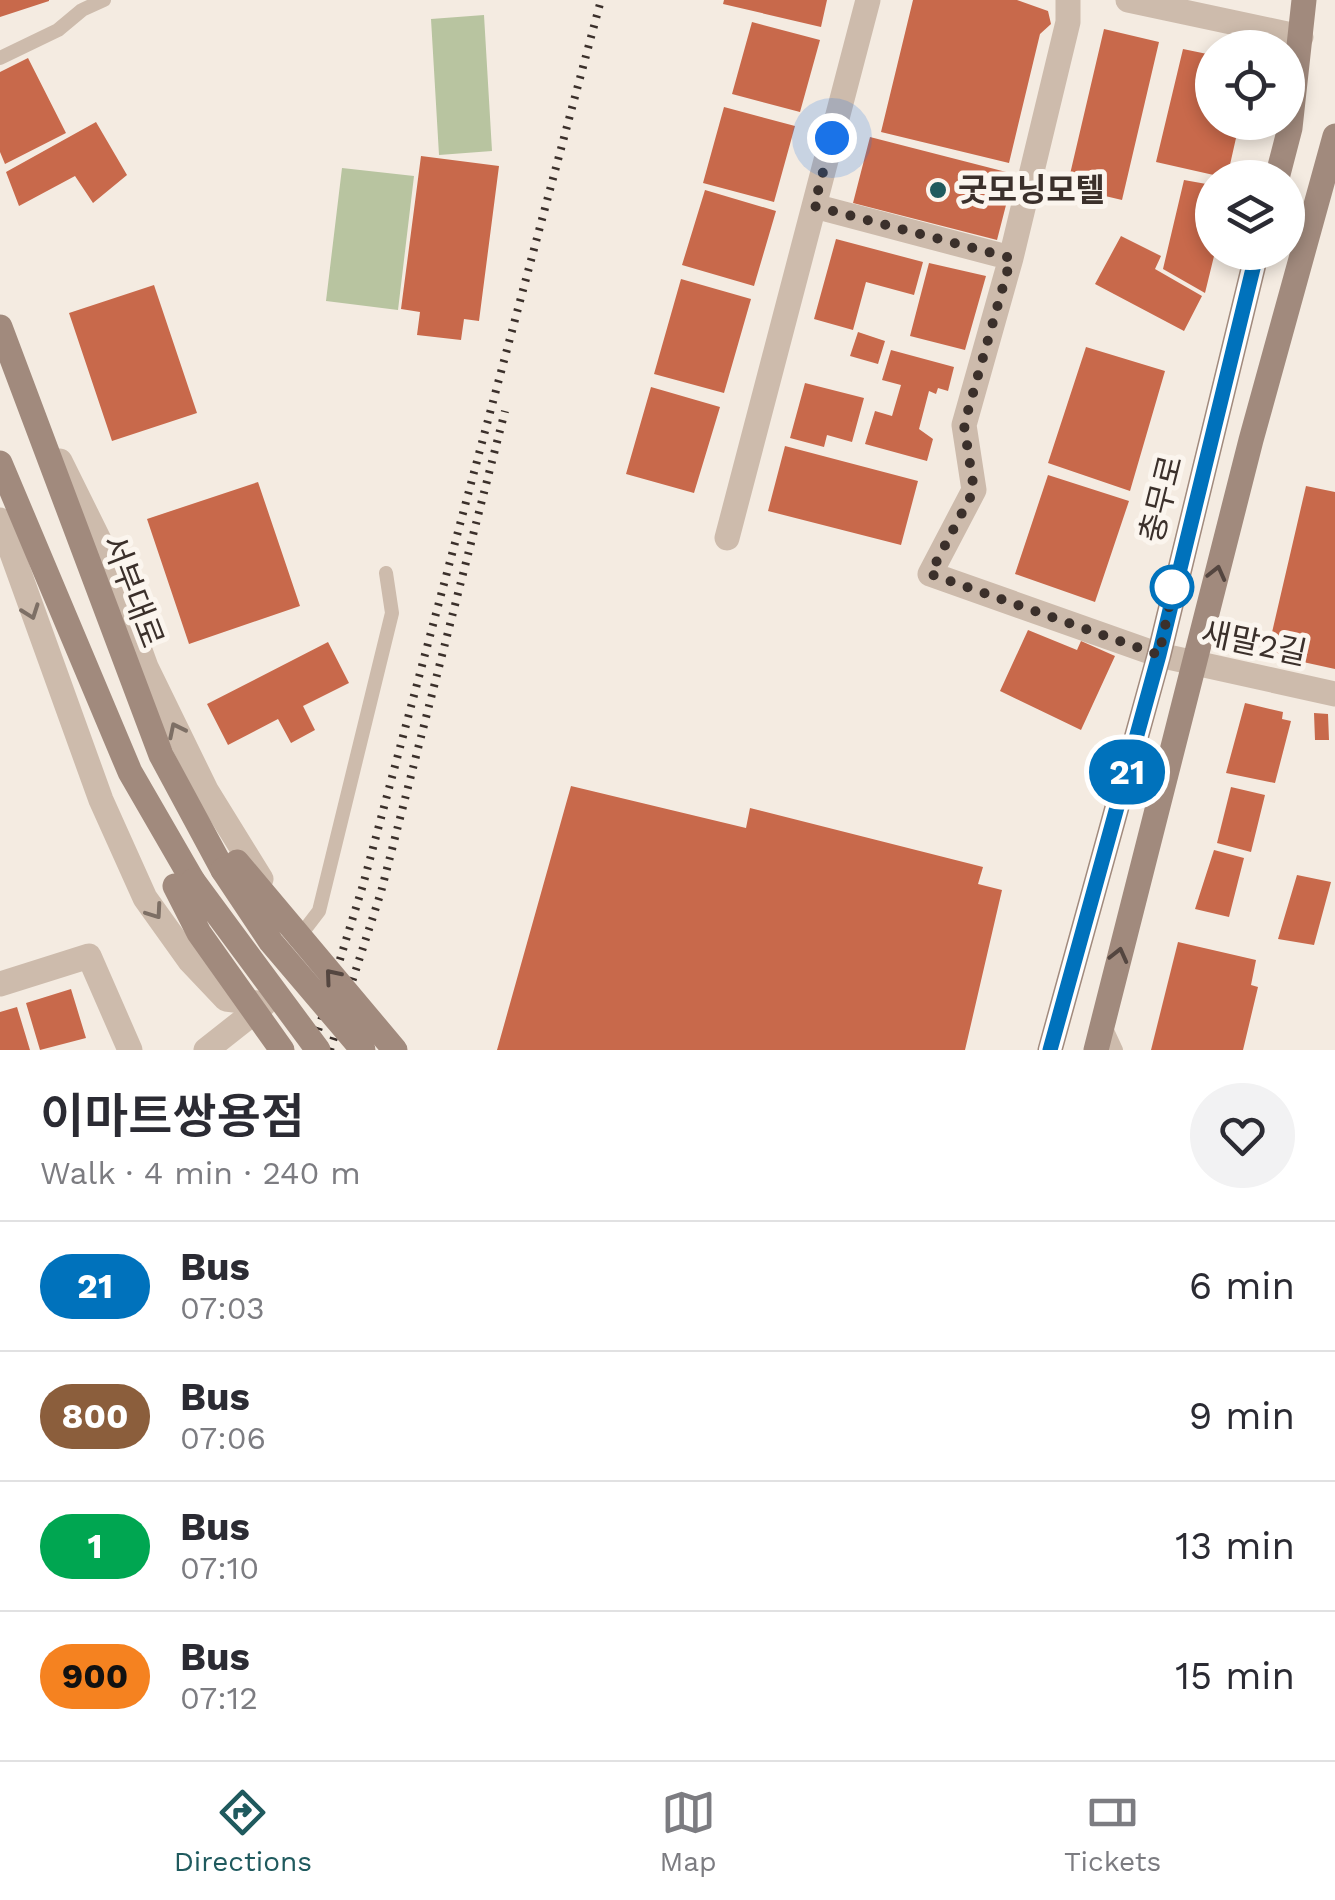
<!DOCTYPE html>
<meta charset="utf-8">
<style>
:root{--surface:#fff;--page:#f2f2f3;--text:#2b2b33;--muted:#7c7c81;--line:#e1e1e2;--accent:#1f5a5e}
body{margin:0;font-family:"Work Sans","Noto Sans KR",sans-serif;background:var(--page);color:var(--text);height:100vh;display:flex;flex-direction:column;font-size:38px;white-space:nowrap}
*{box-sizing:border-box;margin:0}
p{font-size:32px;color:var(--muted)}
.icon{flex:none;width:55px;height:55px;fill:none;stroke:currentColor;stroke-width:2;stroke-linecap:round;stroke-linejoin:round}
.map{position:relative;height:1050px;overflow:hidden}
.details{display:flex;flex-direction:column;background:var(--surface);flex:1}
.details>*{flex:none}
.badge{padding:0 20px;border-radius:32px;font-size:35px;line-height:65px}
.fabs{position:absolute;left:1195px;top:30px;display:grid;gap:20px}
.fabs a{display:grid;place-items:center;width:110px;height:110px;border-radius:50%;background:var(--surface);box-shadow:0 5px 15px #0003;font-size:50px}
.you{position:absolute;width:50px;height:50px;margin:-25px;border:8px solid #fff;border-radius:50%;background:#1a73e8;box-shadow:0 0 0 15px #1a73e833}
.map>.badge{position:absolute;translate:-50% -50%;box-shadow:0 0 0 5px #fff}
.round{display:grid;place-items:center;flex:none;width:105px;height:105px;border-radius:52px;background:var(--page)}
.overview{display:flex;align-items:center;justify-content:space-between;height:170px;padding:0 40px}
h1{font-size:48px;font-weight:600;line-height:75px}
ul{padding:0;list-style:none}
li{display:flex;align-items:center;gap:30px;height:130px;padding:0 40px;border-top:2px solid var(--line)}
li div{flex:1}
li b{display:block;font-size:38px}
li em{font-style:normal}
li .badge{min-width:110px;font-weight:700;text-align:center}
.tabs{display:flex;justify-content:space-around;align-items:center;height:140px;border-top:2px solid var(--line);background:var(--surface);font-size:28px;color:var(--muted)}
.tabs a{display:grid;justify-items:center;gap:5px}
.tabs .current{color:var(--accent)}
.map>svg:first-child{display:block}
.green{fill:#b8c4a0}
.building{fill:#c8694b}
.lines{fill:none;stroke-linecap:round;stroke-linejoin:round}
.service{stroke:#cdbbac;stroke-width:14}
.minor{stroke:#cdbbac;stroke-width:25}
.tertiary{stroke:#cdbbac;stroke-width:25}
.secondary{stroke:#a18a7d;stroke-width:25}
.rail{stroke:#3b302b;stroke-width:8;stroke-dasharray:2.5 8;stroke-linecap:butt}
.secondary-bridge{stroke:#a18a7d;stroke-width:25}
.oneway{stroke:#544640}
.oneway2{stroke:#7d6f65}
.line-casing{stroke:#fff;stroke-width:22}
.line{stroke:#0072bc;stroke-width:15}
.walk{stroke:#3b302b;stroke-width:10;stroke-dasharray:0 18}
.poi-dot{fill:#1f5a5e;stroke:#fbf5ee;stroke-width:4}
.stop-dot{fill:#fff;stroke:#0072bc;stroke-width:5}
.labels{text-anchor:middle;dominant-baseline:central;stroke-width:10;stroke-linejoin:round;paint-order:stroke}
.poi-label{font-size:32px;font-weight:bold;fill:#3b302b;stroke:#fbf5ee;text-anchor:start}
.street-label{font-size:32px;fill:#3b302b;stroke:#fbf5ee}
</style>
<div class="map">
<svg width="1335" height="1050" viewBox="0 0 1335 1050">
<rect width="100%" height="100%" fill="#f4ebe1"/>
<path class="green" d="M484 15 492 151 439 155 431 19Z
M342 168 414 176 398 310 326 301Z"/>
<path class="building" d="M0 0H49V1L0 17Z
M724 0H827L821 27 723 4Z
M913 0H1017L1048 11 1051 24 1040 34 1009 163 881 132Z
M752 22 820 40 800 112 732 94Z
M1104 29 1159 42 1122 200 1067 187Z
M1183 49 1212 55V122H1233L1236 138 1227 178 1156 162Z
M28 58 66 133 5 164 0 152V72Z
M724 107 795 126 774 202 703 183Z
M96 122 127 175 93 203 75 176 19 206 6 172Z
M870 137 1014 174 997 240 853 203Z
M421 156 499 166 479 321 464 319 461 340 417 335 420 312 401 309Z
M1184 180 1212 185 1215 252 1205 293 1163 269Z
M705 190 776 211 754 286 682 265Z
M1121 236 1161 256 1155 269 1202 296 1184 331 1095 284Z
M836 239 923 262 914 295 866 282 853 330 814 319Z
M929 263 986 276 965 350 910 336Z
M681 279 751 299 724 393 654 374Z
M154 285 197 413 112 441 69 313Z
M858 332 885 341 878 364 850 356Z
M1086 347 1165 371 1130 491 1048 463Z
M891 350 954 367 948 391 938 388 936 394 929 391 919 429 933 439 927 461 865 444 875 411 892 416 901 385 882 380Z
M805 383 864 398 852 442 827 435 824 447 790 438Z
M651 387 720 407 694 493 626 474Z
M785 446 918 481 901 545 768 511Z
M1048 475 1129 501 1095 602 1015 574Z
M258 482 300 606 189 644 147 519Z
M1306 486 1335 492V669L1267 654Z
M1028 630 1077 650 1081 641 1115 656 1081 730 1000 691Z
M328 642 349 683 303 706 315 730 291 743 278 719 228 745 207 704Z
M1245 703 1283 712 1282 719 1291 721 1275 783 1226 773Z
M1314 713 1328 714 1329 740H1315Z
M571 786 746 828 750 808 983 867 978 884 1002 890 965 1050H497Z
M1231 787 1265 795 1251 852 1217 843Z
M1214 850 1244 858 1229 917 1195 909Z
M1297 875 1331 882 1314 945 1278 939Z
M1178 942 1256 960 1251 985 1258 987 1243 1050H1151Z
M71 989 86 1038 40 1050 26 1003Z
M17 1007 30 1050H0V1012Z"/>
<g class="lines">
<path class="service" d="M0 58 58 30 82 10 104 0
M296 941 319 911 392 613 386 573
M1104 1024 1116 1050"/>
<path class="minor" d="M1068 0V22L1011 258 964 425 974 490 930 574 1159 655 1335 694
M1128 0 1301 37
M814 206 1011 258
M727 538 868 0
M0 984 89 956 130 1050
M206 1050 262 1006"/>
<path class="tertiary" d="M60 461 103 548 146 667 206 790 261 879
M0 520 101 800 145 898 190 961 226 999 264 1004"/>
<path class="secondary" d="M1277 178 1290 128 1304 0
M0 327 161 755 223 870
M0 463 130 772 193 881
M1050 1050 1159 655 1257 252
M1096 1050 1251 440 1335 136"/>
<path class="rail" d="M312 1050 363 885 601 0
M330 1050 381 892 505 411"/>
<path class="secondary-bridge" d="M237 862 395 1050
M223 870 271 942 363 1050
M193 881 318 1050
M175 886 199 933 282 1050"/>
</g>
<defs><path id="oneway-chevron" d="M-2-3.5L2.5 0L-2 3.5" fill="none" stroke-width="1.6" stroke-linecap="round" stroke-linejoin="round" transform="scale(2.5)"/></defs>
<g class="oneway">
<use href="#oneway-chevron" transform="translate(1217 573) rotate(-76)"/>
<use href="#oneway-chevron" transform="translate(1119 955) rotate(-76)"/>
<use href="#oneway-chevron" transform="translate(332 976) rotate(-130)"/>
</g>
<g class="oneway2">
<use href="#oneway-chevron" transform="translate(31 612) rotate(70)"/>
<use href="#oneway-chevron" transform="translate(176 730) rotate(-116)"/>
<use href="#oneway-chevron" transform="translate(155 912) rotate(55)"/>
</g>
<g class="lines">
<g class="line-casing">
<path id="line" d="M1050 1050 1159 655 1257 252"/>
</g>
<use href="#line" class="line"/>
<path class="walk" d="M832 138 814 206 1011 258 964 425 974 490 930 574 1159 655 1176 574 1172 587"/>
</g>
<circle class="poi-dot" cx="938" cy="190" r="10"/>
<circle class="stop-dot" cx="1172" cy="587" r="20"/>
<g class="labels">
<g class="poi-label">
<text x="958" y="190">굿모닝모텔</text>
</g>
<g class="street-label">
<text transform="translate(1161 499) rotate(-76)">충무로</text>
<text transform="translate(133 591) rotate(69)">서부대로</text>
<text transform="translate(1254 643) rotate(12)">새말2길</text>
</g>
</g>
</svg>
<div class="fabs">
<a><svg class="icon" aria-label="locate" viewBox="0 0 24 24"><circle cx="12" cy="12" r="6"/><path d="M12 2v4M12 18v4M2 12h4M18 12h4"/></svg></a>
<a><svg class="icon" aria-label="layers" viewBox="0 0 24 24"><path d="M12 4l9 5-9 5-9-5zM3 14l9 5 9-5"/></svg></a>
</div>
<div class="you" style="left:832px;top:138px"></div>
<b class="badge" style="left:1127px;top:772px;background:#0072bc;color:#fff">21</b>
</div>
<section class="details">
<div class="overview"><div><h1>이마트쌍용점</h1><p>Walk · 4 min · 240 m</p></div><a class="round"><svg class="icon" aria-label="heart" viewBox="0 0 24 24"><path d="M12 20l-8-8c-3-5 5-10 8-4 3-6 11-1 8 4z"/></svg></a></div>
<ul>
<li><span class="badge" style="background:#0072bc;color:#fff">21</span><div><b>Bus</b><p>07:03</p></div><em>6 min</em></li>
<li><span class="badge" style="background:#8b5e3c;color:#fff">800</span><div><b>Bus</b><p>07:06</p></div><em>9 min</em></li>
<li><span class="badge" style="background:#00a651;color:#fff">1</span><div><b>Bus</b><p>07:10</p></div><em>13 min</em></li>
<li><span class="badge" style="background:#f58220;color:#111">900</span><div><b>Bus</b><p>07:12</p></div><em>15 min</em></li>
</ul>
</section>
<nav class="tabs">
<a class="current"><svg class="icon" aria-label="directions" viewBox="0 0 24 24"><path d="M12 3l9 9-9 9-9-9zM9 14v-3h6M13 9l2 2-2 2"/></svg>Directions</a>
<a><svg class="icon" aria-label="map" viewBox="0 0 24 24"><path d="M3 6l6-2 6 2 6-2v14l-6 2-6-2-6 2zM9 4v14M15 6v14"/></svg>Map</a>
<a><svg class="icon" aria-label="tickets" viewBox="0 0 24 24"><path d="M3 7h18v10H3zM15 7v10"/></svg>Tickets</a>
</nav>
